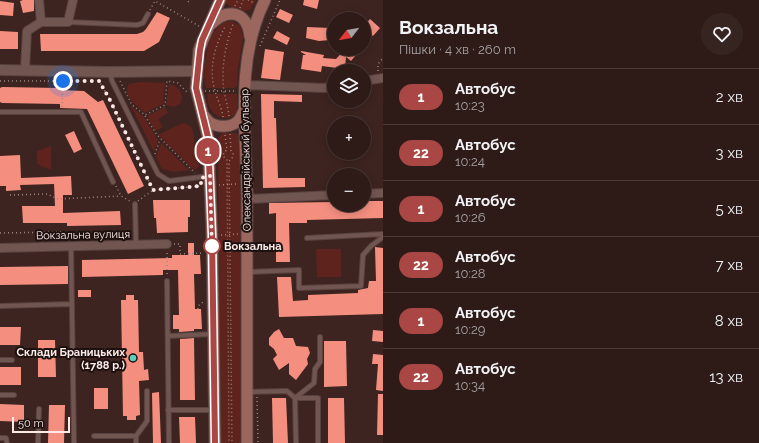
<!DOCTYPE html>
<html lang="uk">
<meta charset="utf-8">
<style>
:root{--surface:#2e1b18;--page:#362421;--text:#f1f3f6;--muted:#a7a1a2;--line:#493937}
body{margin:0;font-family:Raleway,sans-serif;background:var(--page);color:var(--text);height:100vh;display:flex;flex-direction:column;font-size:15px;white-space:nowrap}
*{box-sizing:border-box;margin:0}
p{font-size:13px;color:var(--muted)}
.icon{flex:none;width:22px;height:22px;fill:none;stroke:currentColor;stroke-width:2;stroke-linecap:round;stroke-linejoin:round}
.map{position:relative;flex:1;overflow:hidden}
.side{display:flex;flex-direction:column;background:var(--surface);width:376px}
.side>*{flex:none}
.badge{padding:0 8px;border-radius:13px;font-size:14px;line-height:26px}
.needle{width:26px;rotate:239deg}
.tools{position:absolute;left:327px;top:12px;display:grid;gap:8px}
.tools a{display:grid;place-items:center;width:44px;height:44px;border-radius:50%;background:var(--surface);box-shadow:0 2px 10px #0003,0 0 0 1px var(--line);font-size:20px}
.scale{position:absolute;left:12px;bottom:10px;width:58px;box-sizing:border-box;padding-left:4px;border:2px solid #fbeae7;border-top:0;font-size:11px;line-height:14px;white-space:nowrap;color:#fbeae7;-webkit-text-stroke:3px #1c110f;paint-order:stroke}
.you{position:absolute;width:20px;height:20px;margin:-10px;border:3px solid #fff;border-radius:50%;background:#1a73e8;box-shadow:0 0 0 6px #1a73e833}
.map>.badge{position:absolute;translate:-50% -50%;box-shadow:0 0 0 2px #fff}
.round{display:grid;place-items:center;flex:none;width:42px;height:42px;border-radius:21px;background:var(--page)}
.overview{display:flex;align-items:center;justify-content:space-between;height:68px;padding:0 16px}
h1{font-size:19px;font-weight:700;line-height:30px}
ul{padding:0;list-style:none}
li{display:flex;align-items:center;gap:12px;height:56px;padding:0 16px;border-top:1px solid var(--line)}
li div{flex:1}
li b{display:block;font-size:15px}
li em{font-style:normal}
li .badge{min-width:44px;font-weight:700;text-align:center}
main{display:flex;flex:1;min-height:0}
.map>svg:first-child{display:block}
.green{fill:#5e231c}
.building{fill:#f48f80}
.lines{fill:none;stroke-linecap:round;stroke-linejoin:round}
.service-casing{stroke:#57423f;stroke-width:6}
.minor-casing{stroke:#57423f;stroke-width:10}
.tertiary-casing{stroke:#57423f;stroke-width:12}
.secondary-casing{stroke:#57423f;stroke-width:13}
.path{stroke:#9a8582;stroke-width:1.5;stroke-dasharray:1 3;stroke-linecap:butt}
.service{stroke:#715551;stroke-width:4}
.minor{stroke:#715551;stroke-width:8}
.tertiary{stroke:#715551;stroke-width:10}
.secondary{stroke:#9b665e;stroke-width:11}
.line-casing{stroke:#fff;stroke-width:9}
.line{stroke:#aa4643;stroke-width:6}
.walk{stroke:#fbeae7;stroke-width:4;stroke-dasharray:0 7.2}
.stop-dot{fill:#fff;stroke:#aa4643;stroke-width:2}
.poi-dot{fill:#5dceb9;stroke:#1c110f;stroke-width:1.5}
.labels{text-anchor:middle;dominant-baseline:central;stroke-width:4;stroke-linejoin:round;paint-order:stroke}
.street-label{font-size:11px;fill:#fbeae7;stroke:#1c110f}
.stop-label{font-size:11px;font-weight:bold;fill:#fbeae7;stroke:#1c110f;text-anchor:start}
.poi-label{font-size:11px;font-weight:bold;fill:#fbeae7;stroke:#1c110f;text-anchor:end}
</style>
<main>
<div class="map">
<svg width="383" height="443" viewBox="0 0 383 443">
<rect width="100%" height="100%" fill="#3d2420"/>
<path class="green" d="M224 0H256L250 10C242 12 228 8 224 0Z
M231 21 237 24 240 26 243 37 238 69 237 86 234 88H206C201 74 207 39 217 28 221 23 225 22 231 21Z
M141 82 165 83 163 104 145 113C137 106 122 96 129 84Z
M169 84C179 86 184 93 181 103L174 107 166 105Z
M207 94H237C237 99 239 108 236 113 230 122 216 118 211 110 208 105 208 100 207 94Z
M131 106 144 117 158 140 154 152Z
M165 107 168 113 158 119 163 127 155 131 147 116Z
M185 123 191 127 193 132 199 167 194 170 158 135 180 124Z
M223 133H235L239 135 240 139 242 443H221L218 139 221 134Z
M161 143 189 170 174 172 162 169 156 157Z
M51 146V170L37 164V151Z
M316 249H341V277H317Z"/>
<path class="building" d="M23 0H34V11L23 13 20 1Z
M304 0H319L317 9 303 5Z
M0 1 14 3 13 16 0 15Z
M280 9 293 15 289 23 276 17Z
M157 12 170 18 159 42 144 51H41L40 34H137L143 32 146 29Z
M370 19 380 28 373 36 364 28V26Z
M307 27 330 28V40L319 41 306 38Z
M0 31 18 32V49H0Z
M277 31 290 38 287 45 273 38Z
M265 49 284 52 280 80 261 78Z
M345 49H361L351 61 346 57 345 69 322 66 321 72 301 69 303 55H306L301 52V51L324 55 323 58 336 59Z
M2 87 60 88V90L84 91 98 102 103 100 144 186 128 194 87 109 60 108V104L2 103 0 102V88Z
M261 94 302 95V102L274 101V118H276L278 178H305V187L263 188Z
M74 131 82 149 74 153 65 135Z
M20 155 21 178 71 176 72 195H63V213L120 211 121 225 67 226V223H23L22 206H55L54 184 20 185 21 190 6 191V186H0V156Z
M153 200H190V217H188V232L157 233 156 218H154Z
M364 201H383V218L307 220V223H289L290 262H276V213L269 214V203L334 202V205H364Z
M188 243H194V255H200L201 274H194L195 309H201L202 329H194V331L179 332V329H173V315H179L178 270H163V275L82 277V260L172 258V255H188Z
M375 247 383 248V314L279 317 277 277H291L293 301 308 300V295L358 293V290L368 288 369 281H376Z
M68 266V284L0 285V267Z
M78 290H91V297H78Z
M126 295H134V300H138L139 352H143L144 370 148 369 149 380 139 381 140 415 136 416V420H127V416H123L121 300H126Z
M0 327H21L20 345H0Z
M279 329 284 338H293L296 346 308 347 310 353 307 359 308 364 296 380 289 374V363L279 370 273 359 277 355 274 349 269 345V338L274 332Z
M373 330 383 331V342L372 341Z
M194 338 195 400H180V339Z
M38 340H55L56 377H38Z
M324 341H346L347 386 324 387Z
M373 354 383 355V391L376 390 378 364H372Z
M0 367H21V385H0Z
M94 388H108V409H94Z
M159 392 161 443H153L152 393Z
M378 394H383V435H377Z
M272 398H286L288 443H273Z
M328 398H344L345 443H328Z
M0 404 24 405V422L0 421Z
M49 405H65L64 443H48Z
M179 417H195L196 443H180Z"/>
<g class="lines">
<g class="service-casing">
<path id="service" d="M68 22 137 25 143 23 148 14
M110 73 112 81 158 174 169 181 209 176
M0 112H81L113 182
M135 204 136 245
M307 238 383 234
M71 246 74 443
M248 272 299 270V288L361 286 363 255 371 246 383 237
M167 281 169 443
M0 306 72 304
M168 336 213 334
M0 360H12
M247 392 287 391 295 398H318V443
M0 395H14
M295 398 314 383 315 369 320 362V337
M295 398 296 443
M168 410H214
M94 436H136
M0 438H6L7 443
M38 443 39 409
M136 443V436L147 421V391"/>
</g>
<g class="minor-casing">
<path id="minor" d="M41 22H68L73 0
M25 70 27 31 41 22 39 0
M364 81 383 78
M245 85 324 88 334 86
M364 194 383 193
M247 199 334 195
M0 248 167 244"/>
</g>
<g class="tertiary-casing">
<path id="tertiary" d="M0 70 109 72 197 71"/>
</g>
<g class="secondary-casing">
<path id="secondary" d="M210 25C228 7 247 11 250 37
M203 115C205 117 207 120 209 122 218 128 232 128 239 120 242 116 243 112 245 108
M215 443 212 235 208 137 196 88 199 50 203 40 220 0
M247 443C247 362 247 281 247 200 247 134 234 62 265 0"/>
</g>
<path class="path" d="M248 0 254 3
M188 2 190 0
M235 6 238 0
M240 8 243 0
M150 10 155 1 199 26
M260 46 280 0
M378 71V64L383 58
M0 81H80
M98 81H99L109 98 153 190 201 186
M120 81 132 105 145 115 165 105 167 81 178 83 187 92
M205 91H235
M62 107 63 81
M145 116 157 135 195 173
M229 116C228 108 226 100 224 92 221 68 225 46 233 24
M223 117C222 108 217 99 215 91 208 68 215 45 226 25
M230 134 231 151 233 154 232 159 229 161 232 443
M225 135 227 150 224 152 223 156 227 160 229 443
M155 154 160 139
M219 185 237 184
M116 186 121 196 130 201
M10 195 47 194 58 199 121 196
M138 201 153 190
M0 233 63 232 66 238
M221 235 239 234
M174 244H180V254L203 253
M167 253V275
M198 309V306L203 302
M257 397 258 443"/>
<use href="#service" class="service"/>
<use href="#minor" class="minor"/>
<use href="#tertiary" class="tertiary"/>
<use href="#secondary" class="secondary"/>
</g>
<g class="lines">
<g class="line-casing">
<path id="line" d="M215 443 212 235 208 137 196 88 200 50 202 40 220 0"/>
</g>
<use href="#line" class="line"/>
<path class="walk" d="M63 81H99L109 98 153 190 201 186V178L210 176 212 250V246"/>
</g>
<circle class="stop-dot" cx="212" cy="246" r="8"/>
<circle class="poi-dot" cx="133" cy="358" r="4"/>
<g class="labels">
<g class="street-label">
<text transform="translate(246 160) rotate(-91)">Олександрійський бульвар</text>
<text transform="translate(83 235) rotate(-1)">Вокзальна вулиця</text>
</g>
<g class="stop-label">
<text x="224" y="246">Вокзальна</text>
</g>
<g class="poi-label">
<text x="125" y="352">Склади Браницьких<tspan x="125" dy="13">(1788 р.)</tspan></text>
</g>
</g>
</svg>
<div class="tools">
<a><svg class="needle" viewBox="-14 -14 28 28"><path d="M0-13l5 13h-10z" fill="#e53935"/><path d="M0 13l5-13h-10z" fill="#a7a1a2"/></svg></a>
<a><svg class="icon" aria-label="layers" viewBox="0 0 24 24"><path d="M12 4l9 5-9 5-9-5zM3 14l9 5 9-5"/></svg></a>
<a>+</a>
<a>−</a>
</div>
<div class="scale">50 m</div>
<div class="you" style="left:63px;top:81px"></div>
<b class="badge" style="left:208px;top:151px;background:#aa4643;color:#fff">1</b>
</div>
<section class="side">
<div class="overview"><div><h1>Вокзальна</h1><p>Пішки · 4 хв · 260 m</p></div><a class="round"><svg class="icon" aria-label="heart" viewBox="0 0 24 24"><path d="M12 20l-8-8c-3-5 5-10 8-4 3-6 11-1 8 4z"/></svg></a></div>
<ul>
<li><span class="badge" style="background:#aa4643;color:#fff">1</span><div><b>Автобус</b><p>10:23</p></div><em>2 хв</em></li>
<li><span class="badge" style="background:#aa4643;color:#fff">22</span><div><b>Автобус</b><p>10:24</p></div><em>3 хв</em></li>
<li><span class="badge" style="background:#aa4643;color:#fff">1</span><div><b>Автобус</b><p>10:26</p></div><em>5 хв</em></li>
<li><span class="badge" style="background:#aa4643;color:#fff">22</span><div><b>Автобус</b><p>10:28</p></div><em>7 хв</em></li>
<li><span class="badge" style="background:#aa4643;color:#fff">1</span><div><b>Автобус</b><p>10:29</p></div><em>8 хв</em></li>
<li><span class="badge" style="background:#aa4643;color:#fff">22</span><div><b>Автобус</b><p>10:34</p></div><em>13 хв</em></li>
</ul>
</section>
</main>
